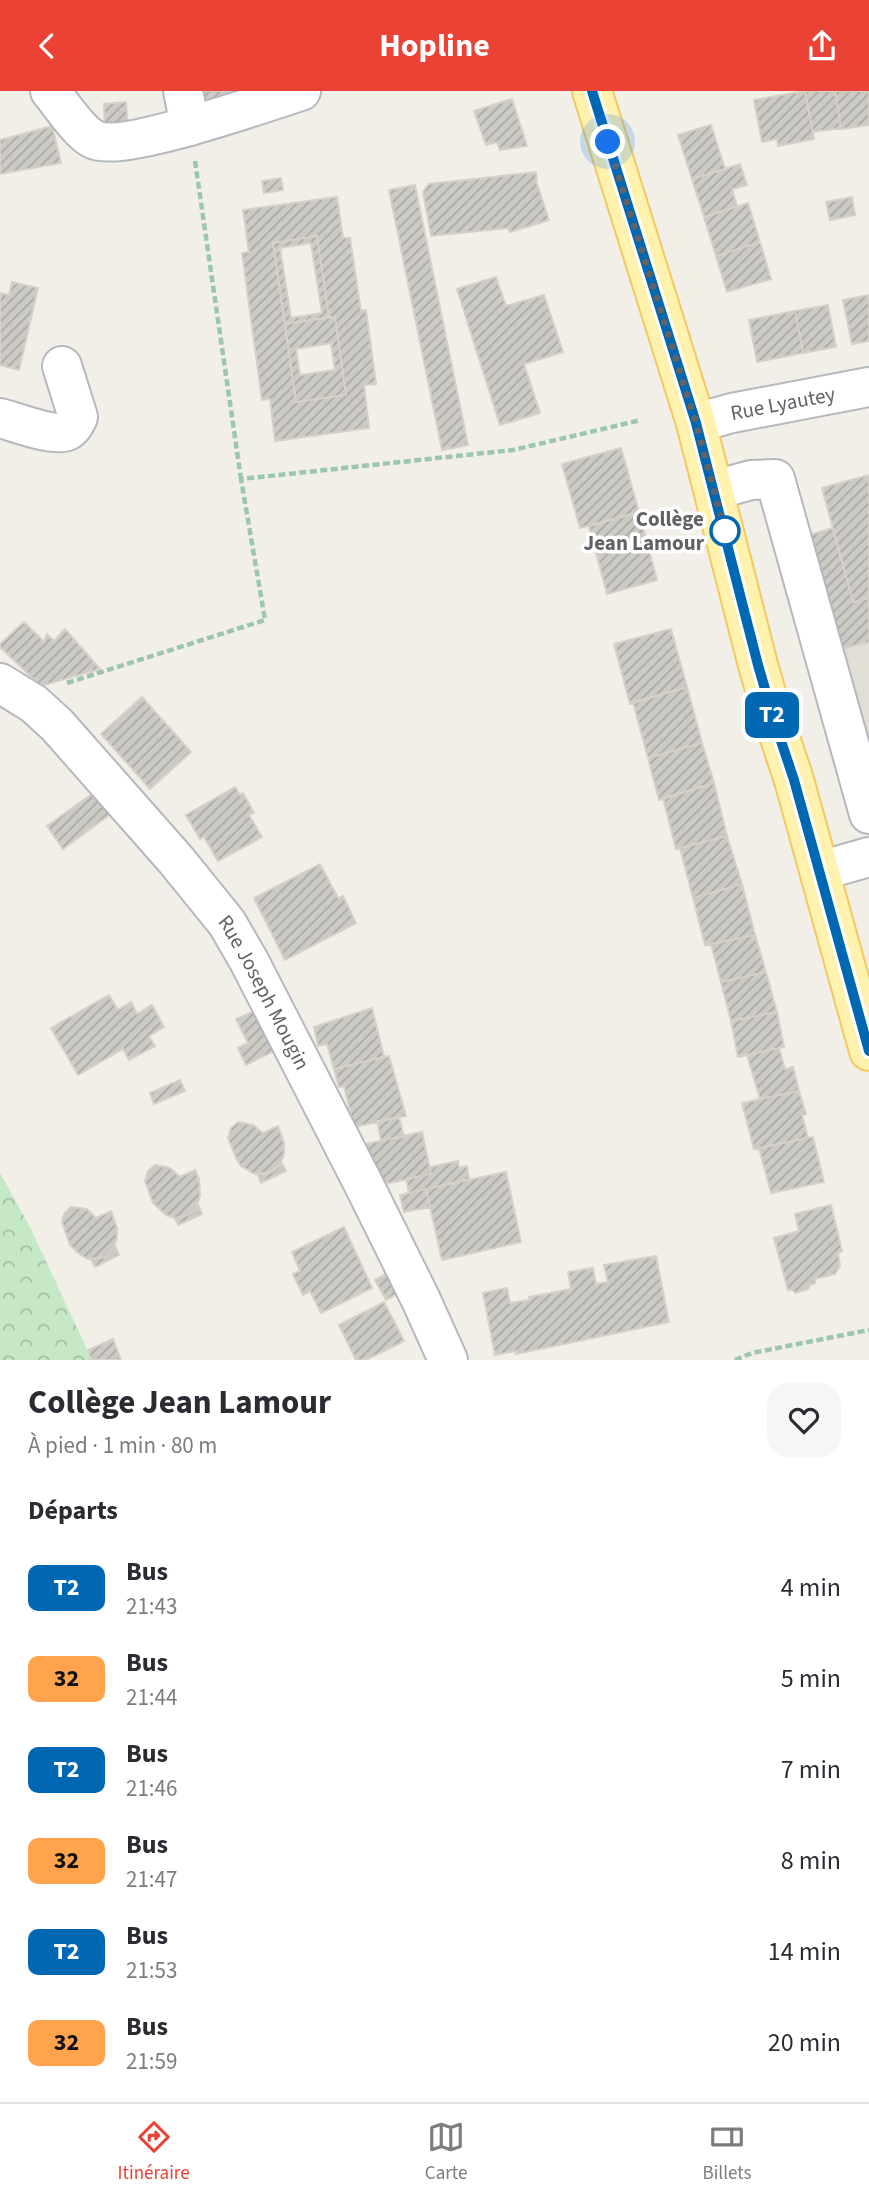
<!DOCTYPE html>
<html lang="fr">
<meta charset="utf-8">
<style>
:root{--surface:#fff;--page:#f7f7f7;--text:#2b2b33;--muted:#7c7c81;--line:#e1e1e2;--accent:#ea4335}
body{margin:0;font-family:"Source Sans 3",sans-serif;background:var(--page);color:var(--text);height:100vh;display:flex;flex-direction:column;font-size:26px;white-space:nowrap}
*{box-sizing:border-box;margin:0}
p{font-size:23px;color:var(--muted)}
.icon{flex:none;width:38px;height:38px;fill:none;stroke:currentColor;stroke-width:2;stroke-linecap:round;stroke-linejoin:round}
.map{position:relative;height:1269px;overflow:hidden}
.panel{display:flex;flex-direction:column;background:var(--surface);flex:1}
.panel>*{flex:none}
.badge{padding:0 14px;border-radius:10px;font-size:24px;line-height:46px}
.you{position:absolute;width:35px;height:35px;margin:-18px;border:5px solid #fff;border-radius:50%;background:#1a73e8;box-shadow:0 0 0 10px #1a73e833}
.map>.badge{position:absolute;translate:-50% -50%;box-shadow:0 0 0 4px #fff}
h2{padding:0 28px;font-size:26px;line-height:63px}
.round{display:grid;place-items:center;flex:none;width:74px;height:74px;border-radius:21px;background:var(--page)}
.overview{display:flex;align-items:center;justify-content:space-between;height:119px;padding:0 28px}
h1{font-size:33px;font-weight:700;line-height:52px}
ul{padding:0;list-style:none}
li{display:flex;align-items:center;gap:21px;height:91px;padding:0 28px}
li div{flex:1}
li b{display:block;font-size:26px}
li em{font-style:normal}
li .badge{min-width:77px;font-weight:700;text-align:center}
header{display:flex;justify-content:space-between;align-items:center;height:91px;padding:0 28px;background:var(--accent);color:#fff;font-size:32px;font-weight:700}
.menu{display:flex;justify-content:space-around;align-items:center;height:98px;border-top:2px solid var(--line);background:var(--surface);font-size:19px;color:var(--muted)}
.menu a{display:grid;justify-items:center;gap:4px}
.menu .on{color:var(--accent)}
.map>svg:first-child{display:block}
.education{fill:#e1ded6}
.forest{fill:url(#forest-crowns)}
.building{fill:url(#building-hatch);stroke:#d6d1c6;stroke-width:2;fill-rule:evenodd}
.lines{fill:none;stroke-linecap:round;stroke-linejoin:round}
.minor-casing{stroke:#b5b8bc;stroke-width:42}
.major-casing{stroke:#f2c960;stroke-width:42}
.path{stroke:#9cc7a9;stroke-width:4.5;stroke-dasharray:7 3.5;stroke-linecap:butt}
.minor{stroke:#fff;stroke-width:38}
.major{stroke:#fff2af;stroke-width:38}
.line-casing{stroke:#fff;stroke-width:16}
.line{stroke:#0067b2;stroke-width:10}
.walk{stroke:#5f6368;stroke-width:7;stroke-dasharray:0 12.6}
.stop-dot{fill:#fff;stroke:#0067b2;stroke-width:3.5}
.labels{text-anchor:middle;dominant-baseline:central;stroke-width:7;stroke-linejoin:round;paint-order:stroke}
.street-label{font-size:21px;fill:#5f6368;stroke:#fff}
.stop-label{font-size:21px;font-weight:bold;fill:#5f6368;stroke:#fff;text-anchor:end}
</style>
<header><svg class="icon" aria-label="back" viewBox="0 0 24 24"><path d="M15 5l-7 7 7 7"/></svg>Hopline<svg class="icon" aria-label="share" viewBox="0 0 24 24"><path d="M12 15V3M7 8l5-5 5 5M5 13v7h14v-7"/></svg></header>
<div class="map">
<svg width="869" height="1269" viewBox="0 0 869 1269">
<defs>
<pattern id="forest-crowns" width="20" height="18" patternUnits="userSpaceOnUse" patternTransform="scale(1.75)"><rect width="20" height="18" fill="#c5e8c5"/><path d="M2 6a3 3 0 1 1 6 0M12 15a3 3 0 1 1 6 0" fill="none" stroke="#a3c0a4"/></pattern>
<pattern id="building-hatch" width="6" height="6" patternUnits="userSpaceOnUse" patternTransform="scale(1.75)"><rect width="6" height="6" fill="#cccac5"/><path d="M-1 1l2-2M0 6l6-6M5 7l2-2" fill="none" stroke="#a9a8a4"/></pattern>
</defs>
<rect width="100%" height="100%" fill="#f1efe8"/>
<path class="education" d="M869 384V662L809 444 833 437 822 397Z"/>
<path class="forest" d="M0 1082 30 1136 92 1269H0Z"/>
<path class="building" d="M193 0H249L196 15Z
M805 0H835L841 37 813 41Z
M805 0 814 48 778 55 777 48 762 51 754 9Z
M835 0H869V34L841 38Z
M512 8 527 55 500 59 497 51 486 54 474 20Z
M126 11 128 36 105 38 104 13Z
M711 34 725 78 692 88 678 44Z
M52 35 61 72 0 83V49Z
M740 73 747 94 732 98 737 115 704 126 692 88Z
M536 81 537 93 549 129 510 141 508 137 431 145 423 101 429 93Z
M281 87 283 99 264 102 262 90Z
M415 94 468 354 442 359 389 99Z
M337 106 343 147H350L361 220 366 219 376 293 364 294 369 337 275 350 270 308 262 309 242 162 249 161 243 119ZM317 145 329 226H335L346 304 296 311 273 152Z
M852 106 855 124 830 129 826 111Z
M748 112 760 151 716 165 704 126Z
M317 145 329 226 285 233 273 152ZM311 152 322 222 291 227 280 157Z
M760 151 771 188 727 201 716 165Z
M496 186 506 215 544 204 563 261 524 273 540 322 500 334 457 198Z
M12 191 38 197 19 279 0 274V202L9 204Z
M869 204V250L852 253 843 209Z
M828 214 836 256 803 262 795 220Z
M795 220 803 262 757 271 749 229Z
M335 226 346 304 296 311 285 233ZM331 252 335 279 300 284 296 258Z
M621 357 639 421 580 437 562 373Z
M869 384V507L853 511 822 397Z
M639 421 657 489 607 503 589 435Z
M833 437 853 511 869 507V551L842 558 809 444Z
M24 531 44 551 47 543 54 550 65 538 100 578 41 595 0 556V553Z
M671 538 687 596 630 613 614 553Z
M687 596 702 652 648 667 633 611Z
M142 606 191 661 150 698 101 643Z
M702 652 714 692 659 709 648 667Z
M714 692 727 745 676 758 663 707Z
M235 696 240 704 243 702 254 722 249 724 262 746 218 770 204 746 200 748 186 724Z
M96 700 113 721 63 758 47 735Z
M727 745 742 793 693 807 680 757Z
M320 773 338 807 343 805 356 832 285 869 254 807Z
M742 793 755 844 705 854 693 807Z
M755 844 766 881 721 891 711 853Z
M766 881 777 921 731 930 721 891Z
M109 904 118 919 131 911 137 923 152 914 164 936 149 945 155 955 129 969 123 958 78 984 51 937Z
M372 917 384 966 334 978 327 953 318 955 314 936Z
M257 919 276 959 246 974 238 957 248 952 236 928Z
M777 921 784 956 738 966 731 930Z
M779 957 785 978 793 976 799 1000 760 1008 747 964Z
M389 965 406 1025 354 1036 344 995 339 996 334 978Z
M180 989 185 1000 154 1013 150 1002Z
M799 1000 806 1023 802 1024 808 1047 754 1058 742 1012Z
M399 1026 404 1046 381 1049 377 1030Z
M238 1031 253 1034 263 1042 278 1035 284 1052V1062L280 1074 272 1081 255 1083 241 1075 237 1069 228 1047 231 1037Z
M422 1041 431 1083 376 1095 366 1053Z
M813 1046 824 1091 771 1102 759 1057Z
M458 1070 459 1077 467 1075 469 1088 409 1102 406 1088 431 1083 430 1076Z
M281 1071 286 1080 261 1092 258 1084 272 1081Z
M155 1074 170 1077 180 1086 195 1079 199 1088 200 1105 196 1117 188 1124 175 1127 166 1124 153 1112 145 1090 148 1080Z
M506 1081 521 1151 442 1169 426 1098Z
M426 1098 430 1116 404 1121 400 1104Z
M198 1114 202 1123 178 1134 175 1127 188 1124Z
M831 1114 842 1160 838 1162 840 1175 835 1183 815 1188V1192L810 1194 808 1198 796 1202 791 1198 788 1199 774 1147 799 1140 795 1123Z
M71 1116 87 1118 96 1127 111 1120 117 1137V1147L113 1158 105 1166 88 1168 78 1162 70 1154 62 1131 64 1123Z
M344 1136 372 1197 321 1222 310 1200 303 1204 293 1183 300 1180 292 1161Z
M115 1155 119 1164 95 1176 91 1168 105 1166Z
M656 1165 669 1231 516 1263V1260L495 1264 483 1202 507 1197 510 1212 530 1209 529 1206 571 1198 568 1181 593 1177 596 1193 608 1191 604 1174Z
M386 1183 397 1203 386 1209 375 1189Z
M384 1211 404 1250 366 1269H356L339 1234Z
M113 1248 121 1269H91L88 1259Z"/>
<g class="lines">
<g class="minor-casing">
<g id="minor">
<path d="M50 0C61 13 79 41 93 48 121 63 265 11 301 0"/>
<path d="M183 0 190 35"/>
<path d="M0 327C16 331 53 346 67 340 73 337 75 332 78 326L62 275"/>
<path id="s1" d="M696 332 732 322 869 296"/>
<path d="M715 399 751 389 775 388 869 723"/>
<path id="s2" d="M0 592 34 613 57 634 176 769 227 832 249 870 364 1094 421 1209 448 1269"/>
<path d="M820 780 869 766"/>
</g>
</g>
<g class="major-casing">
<path id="major" d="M592 0 696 332 758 574 774 629 794 689 869 960"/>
</g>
<path class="path" d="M195 70 241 388
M67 592 265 529 241 388 513 359 641 329
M735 1269 752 1262 869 1239"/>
<use href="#minor" class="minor"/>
<use href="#major" class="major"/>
</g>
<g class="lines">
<g class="line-casing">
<path id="line" d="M592 0 696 332 758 574 774 629 794 689 869 960"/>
</g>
<use href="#line" class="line"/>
<path class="walk" d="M608 51 696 332 725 440"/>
</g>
<circle class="stop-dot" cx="725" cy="440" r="14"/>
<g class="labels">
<g class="street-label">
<text stroke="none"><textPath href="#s1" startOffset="89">Rue Lyautey</textPath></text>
<text stroke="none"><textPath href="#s2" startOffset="411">Rue Joseph Mougin</textPath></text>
</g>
<g class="stop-label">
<text x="704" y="428">Collège<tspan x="704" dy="24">Jean Lamour</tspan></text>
</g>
</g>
</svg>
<div class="you" style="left:608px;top:51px"></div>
<b class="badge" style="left:772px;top:624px;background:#0067b2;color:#fff">T2</b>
</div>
<section class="panel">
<div class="overview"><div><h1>Collège Jean Lamour</h1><p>À pied · 1 min · 80 m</p></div><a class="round"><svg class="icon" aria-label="heart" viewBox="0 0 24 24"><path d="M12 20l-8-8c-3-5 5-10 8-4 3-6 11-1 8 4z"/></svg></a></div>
<h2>Départs</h2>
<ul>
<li><span class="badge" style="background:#0067b2;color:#fff">T2</span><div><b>Bus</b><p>21:43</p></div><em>4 min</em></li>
<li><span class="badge" style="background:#ffa34c;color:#111">32</span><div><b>Bus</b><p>21:44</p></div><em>5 min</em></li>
<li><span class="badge" style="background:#0067b2;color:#fff">T2</span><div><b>Bus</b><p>21:46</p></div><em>7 min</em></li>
<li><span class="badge" style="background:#ffa34c;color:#111">32</span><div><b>Bus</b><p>21:47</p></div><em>8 min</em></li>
<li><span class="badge" style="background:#0067b2;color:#fff">T2</span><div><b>Bus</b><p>21:53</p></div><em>14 min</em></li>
<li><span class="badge" style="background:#ffa34c;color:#111">32</span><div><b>Bus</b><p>21:59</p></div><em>20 min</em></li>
</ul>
</section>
<nav class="menu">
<a class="on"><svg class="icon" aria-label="directions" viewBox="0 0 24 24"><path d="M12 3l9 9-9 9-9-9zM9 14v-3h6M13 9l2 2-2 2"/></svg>Itinéraire</a>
<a><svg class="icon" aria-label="map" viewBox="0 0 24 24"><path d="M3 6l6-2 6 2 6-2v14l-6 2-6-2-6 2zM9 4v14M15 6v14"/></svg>Carte</a>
<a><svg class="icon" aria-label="tickets" viewBox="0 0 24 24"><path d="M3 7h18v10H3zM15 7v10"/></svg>Billets</a>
</nav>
